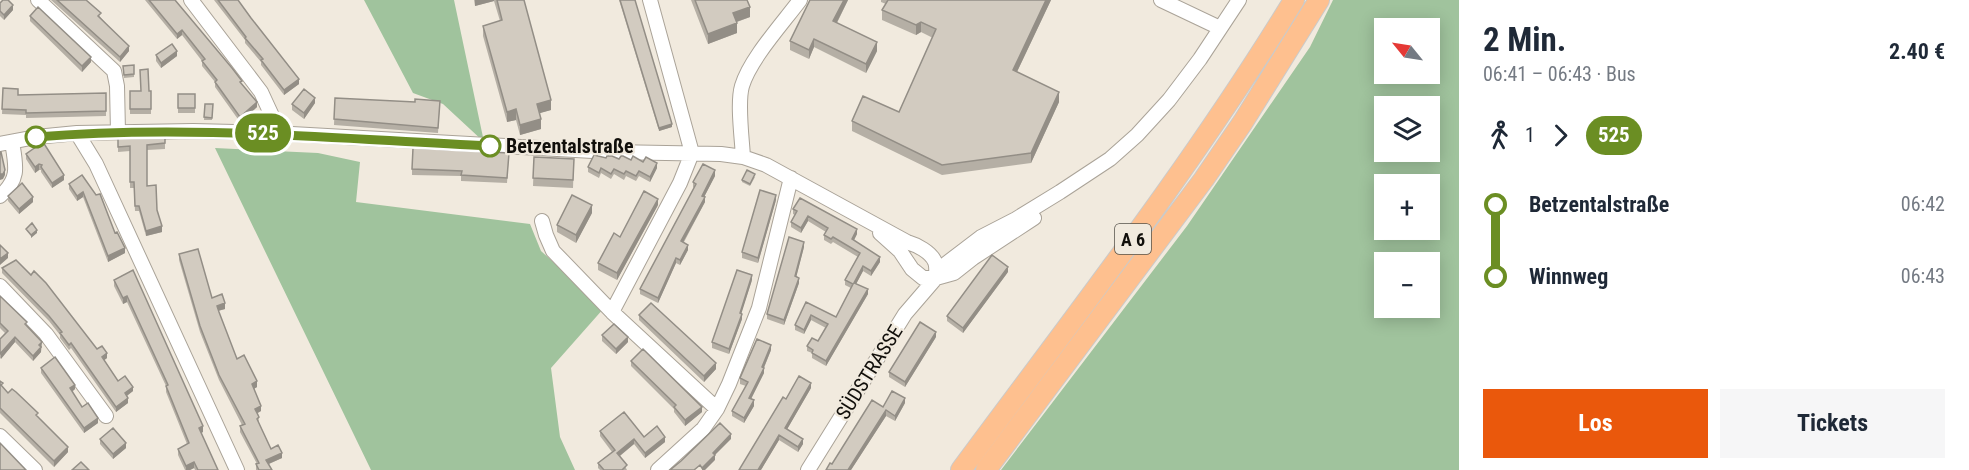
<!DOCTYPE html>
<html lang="de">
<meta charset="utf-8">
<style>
:root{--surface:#fff;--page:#f6f6f7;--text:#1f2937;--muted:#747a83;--accent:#ea580c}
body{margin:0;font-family:"Roboto Condensed",sans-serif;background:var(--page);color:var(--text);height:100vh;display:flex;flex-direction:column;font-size:22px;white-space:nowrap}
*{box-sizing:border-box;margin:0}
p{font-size:20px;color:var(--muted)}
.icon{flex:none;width:33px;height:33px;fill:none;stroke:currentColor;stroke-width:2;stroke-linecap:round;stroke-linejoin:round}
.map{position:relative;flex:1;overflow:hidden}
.side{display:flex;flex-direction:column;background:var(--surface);width:510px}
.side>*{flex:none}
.badge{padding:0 12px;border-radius:20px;font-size:21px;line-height:39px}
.needle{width:39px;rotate:300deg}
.fabs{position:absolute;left:1374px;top:18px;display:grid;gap:12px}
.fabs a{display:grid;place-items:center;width:66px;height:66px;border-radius:0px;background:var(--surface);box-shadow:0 3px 15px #0003;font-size:30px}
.map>.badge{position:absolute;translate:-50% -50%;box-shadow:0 0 0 3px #fff}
.legs{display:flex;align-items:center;gap:9px;height:66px;padding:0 24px;font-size:20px}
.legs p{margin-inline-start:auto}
.overview{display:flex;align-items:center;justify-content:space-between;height:102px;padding:0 24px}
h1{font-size:33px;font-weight:700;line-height:45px}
.cta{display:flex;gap:12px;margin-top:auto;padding:12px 24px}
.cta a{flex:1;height:69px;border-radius:0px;background:var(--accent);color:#fff;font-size:24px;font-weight:700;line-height:69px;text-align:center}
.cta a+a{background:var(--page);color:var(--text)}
ul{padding:0 24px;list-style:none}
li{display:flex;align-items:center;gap:21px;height:72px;font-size:22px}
li i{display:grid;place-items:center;width:9px;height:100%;margin:0 8px;background:currentColor}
li i::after{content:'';width:15px;height:15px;margin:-8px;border:4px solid;border-radius:50%;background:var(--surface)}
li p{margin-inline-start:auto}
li:first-child i{background:linear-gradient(#0000 50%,currentColor 0)}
li:last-child i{background:linear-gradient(currentColor 50%,#0000 0)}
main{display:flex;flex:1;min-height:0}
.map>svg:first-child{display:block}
.green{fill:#a0c39d;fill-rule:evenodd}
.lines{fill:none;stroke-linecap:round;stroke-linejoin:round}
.minor-casing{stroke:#aaa398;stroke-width:16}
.highway-casing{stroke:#cbcac9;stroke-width:22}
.minor{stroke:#fff;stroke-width:14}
.highway{stroke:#fec08f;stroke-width:20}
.wall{fill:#b5afa5}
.shaded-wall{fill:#938e86}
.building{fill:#d2cbc0;stroke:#938e86;stroke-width:1.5}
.line-1-casing{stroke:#fff;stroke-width:14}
.line-1{stroke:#6b8e23;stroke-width:9}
.stop-1-dot{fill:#fff;stroke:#6b8e23;stroke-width:3}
.labels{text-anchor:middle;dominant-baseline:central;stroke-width:4.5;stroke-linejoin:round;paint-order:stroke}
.shield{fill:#f1eade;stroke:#54514a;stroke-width:1.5}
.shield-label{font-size:18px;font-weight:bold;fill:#110f0b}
.stop-label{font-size:20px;font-weight:bold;fill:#110f0b;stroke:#f1eade;text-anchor:start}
.street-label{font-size:20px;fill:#110f0b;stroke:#f1eade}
</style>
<main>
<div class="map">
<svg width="1459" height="470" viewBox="0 0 1459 470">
<rect width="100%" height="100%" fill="#f1eade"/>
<path class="green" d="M364 0H454L484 142 443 104 413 93Z
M1333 0H1459V470H1001L1187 226 1310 47ZM1430 28V74H1384V28ZM1430 106V152H1384V106ZM1384 184H1430V230H1384ZM1384 262H1430V308H1384Z
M215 148 318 153 360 162 356 202 530 224 541 251 604 308 551 368 560 437 575 470H371Z"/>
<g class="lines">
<g class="minor-casing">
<path id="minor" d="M38 0 114 71 117 86 118 132
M191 0 261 92 273 118 274 133
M650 0 692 153
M1161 0 1220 28
M77 133 96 164 237 470
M0 144 36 137 77 133 193 131 274 133 611 152 721 154 743 157 766 165 907 242C917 245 931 252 935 262 937 266 936 273 936 278
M743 157C742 138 737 103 742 86 750 59 783 23 800 0
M0 196C20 179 16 166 12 142
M542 221 546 235 553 251 612 312 717 409
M880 233 900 251 912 269 923 278H936L954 273 973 258 1034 218
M0 286 46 334 106 416
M612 312 680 183 692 153
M0 436 35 470
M658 470 703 429 717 409 729 384 759 308 791 178
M808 470 905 314 936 278 943 266 981 237 1016 219 1060 192 1110 159 1137 135 1169 100 1200 59 1239 0"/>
</g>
<g class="highway-casing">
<path id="highway" d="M961 470C1075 316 1194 164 1294 0
M986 470 1204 179 1243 122 1319 0"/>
</g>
<use href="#minor" class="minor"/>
<use href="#highway" class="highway"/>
</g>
<path class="wall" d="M51 0H86L129 51 120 62Z
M145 0H175L242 85 257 107 240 122 215 87V82L202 66V61L182 35 177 39Z
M214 0H238L299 84 284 95 261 65V62L245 43V40Z
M474 0H524L551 110 539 113 541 129 520 135 516 120 507 122 483 36V26L500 21 494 1 475 6Z
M619 0H635L672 127 659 131Z
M691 0H747L750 17 737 22V33L708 44Z
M810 0H848L837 23 877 51 866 73 814 47 809 59 790 50V41Z
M881 0H1051L1017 72 1059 102 1031 163 942 175 852 131V121L899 112 933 38 921 32 916 35 882 20V10L886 4 881 2Z
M0 3 13 10 4 20 0 16Z
M30 16 91 62 82 72 30 21Z
M156 55 177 56 161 68 156 61Z
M134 65V77L124 78 123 66Z
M3 88 18 95 106 93V116L26 118V115L2 114Z
M130 91H151V114H130Z
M178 94H195V113H178Z
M335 98 415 102 440 101 438 133 334 125Z
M315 103 304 119 292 110V104Z
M205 104H213L212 120H204Z
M165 135V149L147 150V186L157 210 162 232 146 236 139 211H135L134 188H130V151L118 152V136Z
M509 153 507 183 461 181V176L412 175V169Z
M26 154 64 180 52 188 41 172V170H39L35 173 26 159Z
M534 157 574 159 573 188 533 186Z
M606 158 643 162 657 168 650 182 639 176 636 181 626 176 624 180 614 174 611 179 601 173 599 178 588 172V167Z
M82 175 125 253 108 262 83 197 77 201 69 189V184Z
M715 176 704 197 705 202 684 242 688 250 680 265 676 263 658 303 640 294V289L694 188 693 187V182Z
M755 177 750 186 742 182V180Z
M8 196 33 202 19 214 8 201Z
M776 200 758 263 742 258V252Z
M658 205 617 280 598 270V263L620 237Z
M793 209 857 234 854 240 880 262 871 276 863 271 856 284 868 294 826 366 812 358V353L807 351V346L818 341 826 328 811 320 804 334 795 330V325L806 302 836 317 851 288 845 285V280L858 257 833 242 831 244 824 240V235L826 232 808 221 801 233 791 227V222L795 215 793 214Z
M592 213 576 243 557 232V225Z
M804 247 796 277 799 283 784 325 767 319V314Z
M179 254 212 298 225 309 218 311 237 359 257 387 254 389 261 411 258 413 259 423 271 449 282 458 269 464 272 470H256V464H257L240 432V426L242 425 219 380 200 332 179 260Z
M2 268 107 358 104 360 118 381 133 391 127 396 128 403 116 412 71 348 69 350 60 338V335L49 321 2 273Z
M133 270 203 432 201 433 218 470H195L194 468 190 470H185L178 455V449L187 444 166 392V386L127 302 123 304 114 286V280Z
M1008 272 963 333 947 321V316Z
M752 280 741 313 742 319 729 354 712 348V342Z
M0 296 27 326 42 347 41 348V352L33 361 15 342 0 359V339L5 333 0 328Z
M639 315 716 369 704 382 639 320Z
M602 335 628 342 616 354 602 341Z
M936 337 905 387 889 377V372Z
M771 350 764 368V373L751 399 754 406 744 423 732 416V411L746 386 740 384V378Z
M631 361 702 412 685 426 674 412V409L631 366Z
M41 368 75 389 72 392 82 407 98 423 84 433 41 373Z
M0 381 3 388 8 393 38 417 68 452 54 467 0 413Z
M811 388 787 429 803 444 798 452 779 440 761 470 786 399Z
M905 403 895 421 886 416 851 470 832 464 883 407Z
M600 431 644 437 665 442 645 458 634 444 620 456 627 470H600L598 468V463L612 452 600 436Z
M100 439 126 448 113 459 100 444Z"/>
<path class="shaded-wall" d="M475 0H494V1L475 6Z
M844 0H848L833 30V21Z
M1046 0H1051L1013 80V70Z
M13 5V10L4 20V15Z
M750 7V17L733 23V13Z
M921 22V32L916 35V25Z
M737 23V33L708 44V34Z
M182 30V35L177 39V34Z
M814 39V47L809 59V50Z
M877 42V51L866 73V64Z
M129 46V51L120 62V57Z
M177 51V56L161 68V63Z
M91 57V62L82 72V66Z
M299 79V84L284 95V90Z
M1059 92V102L1031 163V153Z
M315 98V103L304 119V113Z
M551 100V110L537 114V104Z
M257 102V107L240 122V117Z
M516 109V120L507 122V112Z
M541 119V129L520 135V125Z
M672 124V127L659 131V128Z
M657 163V168L650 182V177Z
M39 164V170L35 173V167Z
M5 170V175L3 179 0 180V174Z
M715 170V176L702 201V196Z
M64 175V180L52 188V183Z
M83 192V197L77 201V196Z
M776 195V200L758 263V258Z
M33 197V202L19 214V209Z
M705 197V202L681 246V241Z
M658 199V205L617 280V273Z
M592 205V213L576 243V235Z
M808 216V221L801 233V228Z
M162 226V232L146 236V231Z
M857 229V234L852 244V239Z
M37 230V233L31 238V235Z
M804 242V247L795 282V276Z
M688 245V250L680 265V260Z
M125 248V253L108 262V256Z
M8 253V258L0 265V259Z
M880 257V262L871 276V271Z
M676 258V263L658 303V298Z
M863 266V271L854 288V283Z
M1008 267V272L963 333V328Z
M752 275V280L740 318V313Z
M799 278V283L784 325V320Z
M868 289V294L826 366V361Z
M127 296V302L123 304V298Z
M225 303V309L217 311V306Z
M742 314V319L729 354V349Z
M811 315V320L804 334V330Z
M936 332V337L905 387V382Z
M15 337V342L1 359V354Z
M628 337V342L616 354V349Z
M42 342 41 352 33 361V356L39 345Z
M771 345V350L762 372V367Z
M107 353V358L102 362V357Z
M716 363V369L704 382V376Z
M764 368V373L749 403V398Z
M257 381V387L252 390V384Z
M811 383V388L785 433V428Z
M75 385V389L70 393V388Z
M133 387V391L125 397V393Z
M128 398V403L116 412V407Z
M905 398V403L895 421V416Z
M754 400V406L744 423V418Z
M261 406V411L255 414V409Z
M702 407V412L685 426V420Z
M886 410V416L851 470H848Z
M98 418V423L84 433V428Z
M203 426V432L199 434V428Z
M731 434V439L715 455V460L705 470H702V468L713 453Z
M779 435V440L761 470H758Z
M665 437V442L645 458V453Z
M634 439V444L617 458V453Z
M803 439V444L798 452V447Z
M126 443V448L113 459V454Z
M68 447V452L54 467V461Z
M282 453V458L266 465V460Z
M194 462V468L190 470H186V466Z"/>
<path class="building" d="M3 0H8L13 5 4 15 0 11V3Z
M57 0H86L101 13 98 16 129 46 120 57Z
M149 0H175L232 68 242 81 240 82 257 102 240 117 215 82 217 80 202 61 205 59 182 30 177 34Z
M218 0H238L251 18 299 79 284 90 261 60 263 59 245 38 246 37Z
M497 0H524L551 100 537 104 541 119 520 125 516 109 507 112 483 26 502 20Z
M620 0H635L672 124 659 128Z
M695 0H747L750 7 733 13 737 23 708 34Z
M810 0H844L833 21 877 42 866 64 814 39 809 50 790 41Z
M888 0H1046L1013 70 1059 92 1031 153 942 165 852 121 863 96 899 112 936 29 921 22 916 25 882 10Z
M38 7 91 57 82 66 30 16Z
M172 44 177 51 161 63 156 55Z
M134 65V74L124 75 123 66Z
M148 69 149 91H151V109H130V91H141L140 70Z
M3 88 18 89V95L106 93V111L26 113V110L2 109Z
M304 89 315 98 304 113 292 104Z
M178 94H195V108H178Z
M335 98 415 102V99L440 101 438 128 334 119Z
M205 104H213L212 118 204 117Z
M165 135V143L147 145V186L156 185 157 210 162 226 146 231 139 206H135L134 182H130V146L118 147V136Z
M43 142 64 175 52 183 41 167 42 165 39 164 35 167 26 154Z
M413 148 509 153 507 178 461 175 462 171 412 169Z
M0 152H1L5 170 3 174H0Z
M594 155 606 158 607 156H612L619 159 621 156H623L631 160 633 156 643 162 646 157 657 163 650 177 639 171 636 176 626 171 624 174 614 169 611 174 601 168 599 173 588 167Z
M534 157 574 159 573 180 533 178Z
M703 164 715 170 702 196 705 197 681 241 688 245 680 260 676 258 658 298 640 289 696 184 693 182Z
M747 170 755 174 750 184 742 180Z
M82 175 96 195 100 194 115 233 117 232 125 248 108 256 83 192 77 196 69 184Z
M22 183 33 197 19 209 8 196Z
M760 190 776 195 758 258 742 252Z
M644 191 658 199 617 273 598 263 614 233 620 237Z
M572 195 592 205 576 235 557 225Z
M800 198 857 229 852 239 880 257 871 271 863 266 854 283 868 289 826 361 812 353 813 350 807 346 812 338 818 341 828 324 811 315 804 330 795 325 806 302 836 317 853 284 845 280 860 253 833 237 831 239 824 235 828 228 808 216 801 228 791 222 797 211 793 209Z
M32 223 37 230 31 235 26 229Z
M789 237 804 242 795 276 799 278 784 320 767 314Z
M0 245 8 253 0 259Z
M198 249 212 298 222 294 225 303 217 306 219 312 237 359 244 355 257 381 252 384 261 406 255 409 259 417 257 419 271 449 278 445 282 453 266 460 272 470H259L256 464 259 463 240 426 245 424 219 375 200 326 179 254Z
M992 255 1008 267 963 328 947 316Z
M16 260 31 275 34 271 46 283 97 349 102 346 107 353 102 357 118 381 125 376 133 387 125 393 128 398 116 407 71 343 69 345 60 333 62 332 49 316 2 268Z
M133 270 203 426 199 428 218 470H198L194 462 186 466 178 449 189 443 166 386 168 385 127 296 123 298 114 280Z
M737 270 752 275 740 313 742 314 729 349 712 342Z
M0 296 27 322 25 324 42 342 39 345 41 347 33 356 15 337 0 354V339L8 331 0 323Z
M651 303 716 363 704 376 639 315Z
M920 322 936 332 905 382 889 372Z
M614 324 628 337 616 349 602 335Z
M757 339 771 345 762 367 764 368 749 398 754 400 744 418 732 411 748 382 740 378Z
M643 349 702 407 685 420 674 407 676 405 631 361Z
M55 357 75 385 70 388 82 407 88 403 98 418 84 428 41 368Z
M799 376 811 383 785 428 803 439 798 447 779 435 758 470H739L783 397 786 399Z
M0 381 3 383 1 385 8 393 12 389 16 392 38 413 36 415 68 447 54 461 0 408Z
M892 391 905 398 895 416 886 410 848 470H826L830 463 832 464 872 400 883 407Z
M624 412 644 437 657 426 665 437 645 453 634 439 617 453 627 465 622 470H604L598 463 615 450 600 431Z
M720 423 731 434 713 453 715 455 702 468 700 465 694 470H670L681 461Z
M113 428 126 443 113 454 100 439Z
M0 443 26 470H0Z
M81 462 89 470H72Z"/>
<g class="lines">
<g class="line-1-casing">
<path id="line-1" d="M36 137C188 124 339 139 490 146"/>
</g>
<use href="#line-1" class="line-1"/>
</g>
<g class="stop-1-dot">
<circle cx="36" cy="137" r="10"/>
<circle cx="490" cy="146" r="10"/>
</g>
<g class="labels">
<rect class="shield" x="1115" y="224" width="36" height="30" rx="4.5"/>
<g class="shield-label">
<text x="1133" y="239">A 6</text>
</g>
<g class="stop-label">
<text x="506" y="146">Betzentalstraße</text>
</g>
<g class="street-label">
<text transform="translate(869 372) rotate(-58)">SÜDSTRASSE</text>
</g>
</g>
</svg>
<div class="fabs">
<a><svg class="needle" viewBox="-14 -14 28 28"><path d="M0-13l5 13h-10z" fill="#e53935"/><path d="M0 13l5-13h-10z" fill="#747a83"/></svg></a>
<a><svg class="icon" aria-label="layers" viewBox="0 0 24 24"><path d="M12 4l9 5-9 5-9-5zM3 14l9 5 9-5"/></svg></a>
<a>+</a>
<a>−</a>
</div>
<b class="badge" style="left:263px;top:133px;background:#6b8e23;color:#fff">525</b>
</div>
<section class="side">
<div class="overview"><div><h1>2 Min.</h1><p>06:41 – 06:43 · Bus</p></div><b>2.40 €</b></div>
<div class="legs"><svg class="icon" aria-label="walk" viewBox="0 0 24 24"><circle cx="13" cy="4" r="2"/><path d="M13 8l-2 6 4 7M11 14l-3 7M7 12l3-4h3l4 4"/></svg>1<svg class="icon" aria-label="forward" viewBox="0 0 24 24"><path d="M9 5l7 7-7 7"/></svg><b class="badge" style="background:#6b8e23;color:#fff">525</b></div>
<ul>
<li><i style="color:#6b8e23"></i><b>Betzentalstraße</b><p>06:42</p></li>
<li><i style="color:#6b8e23"></i><b>Winnweg</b><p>06:43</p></li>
</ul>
<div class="cta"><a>Los</a><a>Tickets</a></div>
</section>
</main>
